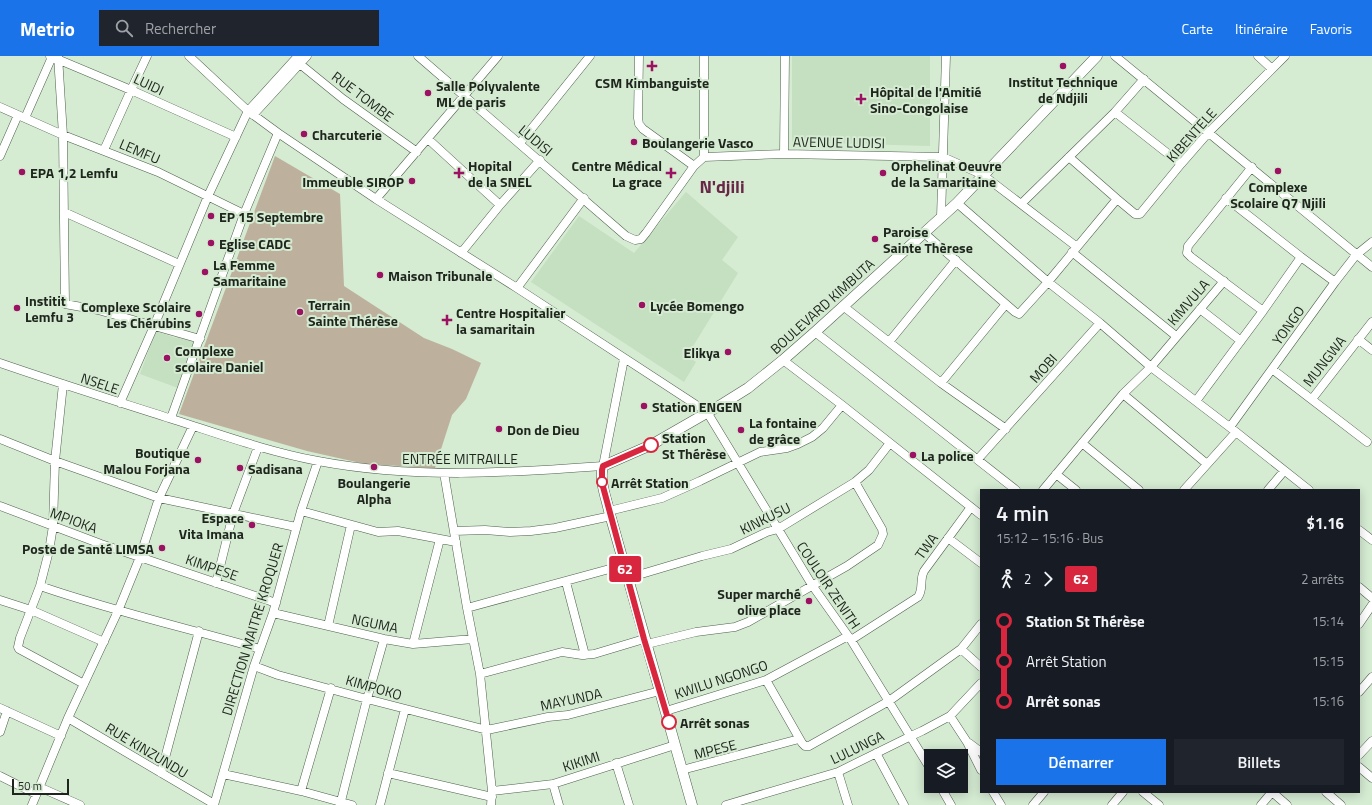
<!DOCTYPE html>
<html lang="fr">
<meta charset="utf-8">
<style>
:root{--surface:#171b24;--page:#20242c;--text:#f1f3f6;--muted:#9ea1a6;--accent:#1a73e8}
body{margin:0;font-family:"Titillium Web",sans-serif;background:var(--page);color:var(--text);height:100vh;display:flex;flex-direction:column;font-size:15px;white-space:nowrap}
*{box-sizing:border-box;margin:0}
p{font-size:13px;color:var(--muted)}
.icon{flex:none;width:22px;height:22px;fill:none;stroke:currentColor;stroke-width:2;stroke-linecap:round;stroke-linejoin:round}
.map{position:relative;flex:1;overflow:hidden}
.panel{position:absolute;left:980px;top:433px;width:380px;height:304px;display:flex;flex-direction:column;background:var(--surface);border-radius:0px;box-shadow:0 2px 10px #0003}
.panel>*{flex:none}
.badge{padding:0 8px;border-radius:3px;font-size:14px;line-height:26px}
.tools{position:absolute;left:924px;top:693px;display:grid;gap:8px}
.tools a{display:grid;place-items:center;width:44px;height:44px;border-radius:0px;background:var(--surface);box-shadow:0 2px 10px #0003;font-size:20px}
.scale{position:absolute;left:12px;bottom:10px;width:57px;box-sizing:border-box;padding-left:4px;border:2px solid #1d251c;border-top:0;font-size:11px;line-height:14px;white-space:nowrap;color:#1d251c;-webkit-text-stroke:3px #d5ebd2;paint-order:stroke}
.map>.badge{position:absolute;translate:-50% -50%;box-shadow:0 0 0 2px #fff}
.legs{display:flex;align-items:center;gap:6px;height:44px;padding:0 16px;font-size:13px}
.legs p{margin-inline-start:auto}
.head{display:flex;align-items:center;justify-content:space-between;height:68px;padding:0 16px}
h1{font-size:22px;font-weight:600;line-height:30px}
.button{display:flex;gap:8px;margin-top:auto;padding:8px 16px}
.button a{flex:1;height:46px;border-radius:0px;background:var(--accent);color:#fff;font-size:16px;font-weight:600;line-height:46px;text-align:center}
.button a+a{background:var(--page);color:var(--text)}
ul{padding:0 16px;list-style:none}
li{display:flex;align-items:center;gap:14px;height:40px;font-size:15px}
li i{display:grid;place-items:center;width:6px;height:100%;margin:0 5px;background:currentColor}
li i::after{content:'';width:10px;height:10px;margin:-5px;border:3px solid;border-radius:50%;background:var(--surface)}
li p{margin-inline-start:auto}
li:first-child i{background:linear-gradient(#0000 50%,currentColor 0)}
li:last-child i{background:linear-gradient(currentColor 50%,#0000 0)}
header{display:flex;align-items:center;gap:24px;box-sizing:border-box;height:56px;padding:0 20px;background:var(--accent);color:#fff}
header strong{font-size:19px}
nav{display:flex;gap:22px;margin-inline-start:auto;font-size:14px}
.search{width:280px;height:36px;background:var(--page);display:flex;align-items:center;gap:10px;box-sizing:border-box;padding:0 14px;border-radius:0px;color:var(--muted);font-size:15px}
.map>svg:first-child{display:block}
.built{fill:#c5dfc1}
.green{fill:#bdb19d}
.lines{fill:none;stroke-linecap:round;stroke-linejoin:round}
.minor-casing{stroke:#4d614b;stroke-width:9}
.tertiary-casing{stroke:#4d614b;stroke-width:11}
.minor{stroke:#fff;stroke-width:8}
.tertiary{stroke:#fff;stroke-width:10}
.line-1-casing{stroke:#fff;stroke-width:9}
.line-1{stroke:#d7263d;stroke-width:6}
.poi-dot{fill:#9c1262;stroke:#d5ebd2;stroke-width:1.5}
.stop-1-dot{fill:#fff;stroke:#d7263d;stroke-width:2}
.labels{text-anchor:middle;dominant-baseline:central;stroke-width:4;stroke-linejoin:round;paint-order:stroke}
.poi-label{font-size:14px;font-weight:bold;fill:#1d251c;stroke:#d5ebd2;text-anchor:start}
.street-label{font-size:14px;fill:#1d251c;stroke:#d5ebd2}
.stop-label{font-size:14px;font-weight:bold;fill:#1d251c;stroke:#d5ebd2;text-anchor:start}
.district-label{font-size:18px;font-weight:bold;fill:#682747;stroke:#d5ebd2}
</style>
<header>
<strong>Metrio</strong>
<div class="search"><svg class="icon" aria-label="search" viewBox="0 0 24 24"><circle cx="10" cy="10" r="6"/><path d="M15 15l6 6"/></svg>Rechercher</div>
<nav><a>Carte</a><a>Itinéraire</a><a>Favoris</a></nav>
</header>
<div class="map">
<svg width="1372" height="749" viewBox="0 0 1372 749">
<rect width="100%" height="100%" fill="#d5ebd2"/>
<path class="built" d="M792 0H930V90L792 86Z
M686 136 738 181 722 204 738 217 687 300 696 306 684 326 531 226 579 160 634 197Z
M156 275 176 282 177 280 194 286 178 332 140 318Z"/>
<path class="green" d="M275 100 340 138 344 230 424 282 452 293 481 307 466 343 452 359 435 412 365 408 307 395 179 358Z"/>
<g class="lines">
<g class="minor-casing">
<path id="minor" d="M50 0 131 34 236 81
M58 0 63 79 65 248 98 254 200 283
M189 0 248 55 278 77 376 143 517 232 707 356 812 529 851 584 931 714
M418 0 626 180 635 184 641 183 646 177 694 110 704 101 784 98 943 101 983 119 1077 191
M639 0 638 62 639 68 643 73 694 110
M704 0V101
M1115 0 1372 211
M1258 0 1272 13
M295 4 343 43 417 96
M0 51 63 79 158 116 244 158
M1115 56 1181 108
M253 59 307 0
M25 62 52 1
M428 83 500 149
M520 87 590 0
M104 94 131 34 147 0
M784 98 785 0
M0 100 18 59
M1069 101 1117 143 1135 158H1140L1181 108 1208 77 1285 0
M1252 111 1188 190 1187 197 1191 201 1263 255
M1226 142 1301 201 1335 226
M376 143 498 0
M957 147 1048 226 1100 267 1151 311 1236 376 1309 434
M1021 148 1115 56 1144 23
M64 156 179 208
M941 161 946 0
M924 177 1015 256 1019 258 1048 226 1117 143
M1072 196 1176 280
M461 197 500 149 540 104
M517 232 584 142
M843 250 941 327 1006 373
M1200 253 1241 285
M815 276 1016 434
M1358 283 1372 294
M889 286 956 204
M783 304 842 349 981 459
M0 307C58 327 116 345 175 364 222 379 269 396 318 405 412 423 508 417 603 410L624 303
M1272 313 1367 386
M941 327 1006 248
M1123 338 1207 408
M1312 343 1372 266
M1196 345 1263 255 1301 201
M120 347 154 270 208 140 248 55 298 0
M171 362 244 158 278 77
M1230 371 1335 226 1356 199 1372 186
M0 383 55 405 159 442 296 471
M1082 387 1139 434
M978 403 1100 267
M444 417 467 552 480 618 492 735 491 749
M1056 418 1076 434
M1043 434 1123 338 1151 311 1224 225
M1184 434 1236 376
M1268 434 1284 415
M0 450 101 488 276 547
M301 455 378 476 398 475 456 486
M609 455 662 442 700 425 760 396 787 392 798 388 812 381 823 372 842 349
M1359 474 1372 484
M454 475 485 474 510 476 531 475 555 472 611 460
M948 482 981 507
M628 522 702 500 731 493 767 476 778 473 855 426 869 414 890 387
M566 526 585 599
M216 527 233 458 258 391
M40 530 49 495 53 470 55 405 63 328
M1359 531 1372 542
M0 544 31 554 104 586
M467 552 624 509
M273 557 384 583 413 588 473 583
M1359 568 1372 549
M328 570 351 469
M851 584 918 541C924 532 919 525 924 515L971 451
M413 588 440 483
M647 588 696 576 735 571 748 566 847 510 878 489 883 478 882 473 855 426
M961 593 981 611
M254 610 278 619 367 643 487 674 548 661 568 659 660 635
M480 618 562 596 582 599 594 598 644 583
M766 624 802 687 805 690H809L889 645 961 593 981 568
M84 628 19 593 18 591 20 582 40 530C112 555 187 572 260 593
M1359 636 1372 621
M0 652 61 680
M666 655 766 624 848 580
M950 660 967 686 981 714
M68 662 214 748
M0 676 7 655
M969 687 981 696
M876 697 904 749
M1359 699 1372 685
M616 707 629 749
M1359 711 1372 722
M682 714 799 683
M838 716 848 749
M161 717 199 575
M388 717 492 741
M223 718 301 735 352 749
M0 720 36 738
M553 728 559 749
M940 730 951 749
M39 731 80 749
M301 735 331 632
M492 735 553 728 675 689
M993 736 1001 749
M1143 736 1159 749
M1272 736 1287 749
M1326 736 1341 749
M32 749 68 662 118 555 140 501 159 442 193 370
M214 749 254 610 273 557 301 455 318 405
M340 749 367 643 384 583
M380 749 405 653
M726 749 838 716 911 680 922 675 950 660 981 627
M1033 749 1044 736
M1112 749 1123 736
M1261 749 1272 736"/>
</g>
<g class="tertiary-casing">
<path id="tertiary" d="M692 749 609 455C606 441 599 424 603 410L651 389 724 347 748 332 783 304 815 276 957 147 1097 0"/>
</g>
<use href="#minor" class="minor"/>
<use href="#tertiary" class="tertiary"/>
</g>
<g class="lines">
<g class="line-1-casing">
<path id="line-1" d="M651 389 603 410 602 414V427L644 583 669 666"/>
</g>
<use href="#line-1" class="line-1"/>
</g>
<g class="poi-dot">
<path d="M650 4h4v4h4v4h-4v4h-4v-4h-4v-4h4z"/>
<circle cx="1063" cy="10" r="4"/>
<circle cx="428" cy="37" r="4"/>
<path d="M859 37h4v4h4v4h-4v4h-4v-4h-4v-4h4z"/>
<circle cx="304" cy="78" r="4"/>
<circle cx="634" cy="86" r="4"/>
<circle cx="1278" cy="115" r="4"/>
<circle cx="22" cy="116" r="4"/>
<path d="M457 111h4v4h4v4h-4v4h-4v-4h-4v-4h4z"/>
<path d="M669 111h4v4h4v4h-4v4h-4v-4h-4v-4h4z"/>
<circle cx="883" cy="117" r="4"/>
<circle cx="412" cy="125" r="4"/>
<circle cx="211" cy="160" r="4"/>
<circle cx="875" cy="183" r="4"/>
<circle cx="211" cy="187" r="4"/>
<circle cx="205" cy="216" r="4"/>
<circle cx="380" cy="219" r="4"/>
<circle cx="642" cy="249" r="4"/>
<circle cx="17" cy="252" r="4"/>
<circle cx="300" cy="256" r="4"/>
<circle cx="199" cy="258" r="4"/>
<path d="M445 258h4v4h4v4h-4v4h-4v-4h-4v-4h4z"/>
<circle cx="728" cy="296" r="4"/>
<circle cx="167" cy="302" r="4"/>
<circle cx="644" cy="350" r="4"/>
<circle cx="499" cy="373" r="4"/>
<circle cx="741" cy="374" r="4"/>
<circle cx="913" cy="399" r="4"/>
<circle cx="198" cy="404" r="4"/>
<circle cx="374" cy="411" r="4"/>
<circle cx="240" cy="412" r="4"/>
<circle cx="252" cy="469" r="4"/>
<circle cx="162" cy="492" r="4"/>
<circle cx="809" cy="545" r="4"/>
</g>
<g class="stop-1-dot">
<circle cx="651" cy="389" r="7"/>
<circle cx="602" cy="426" r="5"/>
<circle cx="669" cy="666" r="7"/>
</g>
<g class="labels">
<g class="poi-label">
<text x="1063" y="25" text-anchor="middle">Institut Technique<tspan x="1063" dy="16">de Ndjili</tspan></text>
<text x="652" y="26" text-anchor="middle">CSM Kimbanguiste</text>
<text x="436" y="29">Salle Polyvalente<tspan x="436" dy="16">ML de paris</tspan></text>
<text x="870" y="35">Hôpital de l'Amitié<tspan x="870" dy="16">Sino-Congolaise</tspan></text>
<text x="312" y="78">Charcuterie</text>
<text x="642" y="86">Boulangerie Vasco</text>
<text x="468" y="109">Hopital<tspan x="468" dy="16">de la SNEL</tspan></text>
<text x="662" y="109" text-anchor="end">Centre Médical<tspan x="662" dy="16">La grace</tspan></text>
<text x="891" y="109">Orphelinat Oeuvre<tspan x="891" dy="16">de la Samaritaine</tspan></text>
<text x="30" y="116">EPA 1,2 Lemfu</text>
<text x="404" y="125" text-anchor="end">Immeuble SIROP</text>
<text x="1278" y="130" text-anchor="middle">Complexe<tspan x="1278" dy="16">Scolaire Q7 Njili</tspan></text>
<text x="219" y="160">EP 15 Septembre</text>
<text x="883" y="175">Paroise<tspan x="883" dy="16">Sainte Thèrese</tspan></text>
<text x="219" y="187">Eglise CADC</text>
<text x="213" y="208">La Femme<tspan x="213" dy="16">Samaritaine</tspan></text>
<text x="388" y="219">Maison Tribunale</text>
<text x="25" y="244">Institit<tspan x="25" dy="16">Lemfu 3</tspan></text>
<text x="308" y="248">Terrain<tspan x="308" dy="16">Sainte Thérèse</tspan></text>
<text x="650" y="249">Lycée Bomengo</text>
<text x="191" y="250" text-anchor="end">Complexe Scolaire<tspan x="191" dy="16">Les Chérubins</tspan></text>
<text x="456" y="256">Centre Hospitalier<tspan x="456" dy="16">la samaritain</tspan></text>
<text x="175" y="294">Complexe<tspan x="175" dy="16">scolaire Daniel</tspan></text>
<text x="720" y="296" text-anchor="end">Elikya</text>
<text x="652" y="350">Station ENGEN</text>
<text x="749" y="366">La fontaine<tspan x="749" dy="16">de grâce</tspan></text>
<text x="507" y="373">Don de Dieu</text>
<text x="190" y="396" text-anchor="end">Boutique<tspan x="190" dy="16">Malou Forjana</tspan></text>
<text x="921" y="399">La police</text>
<text x="248" y="412">Sadisana</text>
<text x="374" y="426" text-anchor="middle">Boulangerie<tspan x="374" dy="16">Alpha</tspan></text>
<text x="244" y="461" text-anchor="end">Espace<tspan x="244" dy="16">Vita Imana</tspan></text>
<text x="154" y="492" text-anchor="end">Poste de Santé LIMSA</text>
<text x="801" y="537" text-anchor="end">Super marché<tspan x="801" dy="16">olive place</tspan></text>
</g>
<g class="street-label">
<text transform="translate(149 28) rotate(25)">LUIDI</text>
<text transform="translate(363 40) rotate(37)">RUE TOMBE</text>
<text transform="translate(1191 79) rotate(-48)">KIBENTELE</text>
<text transform="translate(536 84) rotate(40)">LUDISI</text>
<text transform="translate(839 86) rotate(1)">AVENUE LUDISI</text>
<text transform="translate(140 95) rotate(23)">LEMFU</text>
<text transform="translate(1188 246) rotate(-49)">KIMVULA</text>
<text transform="translate(822 250) rotate(-42)">BOULEVARD KIMBUTA</text>
<text transform="translate(1288 269) rotate(-54)">YONGO</text>
<text transform="translate(1324 305) rotate(-52)">MUNGWA</text>
<text transform="translate(1043 312) rotate(-48)">MOBI</text>
<text transform="translate(100 327) rotate(18)">NSELE</text>
<text x="460" y="402">ENTRÉE MITRAILLE</text>
<text transform="translate(765 462) rotate(-26)">KINKUSU</text>
<text transform="translate(74 464) rotate(20)">MPIOKA</text>
<text transform="translate(926 490) rotate(-54)">TWA</text>
<text transform="translate(212 511) rotate(19)">KIMPESE</text>
<text transform="translate(829 529) rotate(56)">COULOIR ZENITH</text>
<text transform="translate(375 567) rotate(12)">NGUMA</text>
<text transform="translate(252 573) rotate(-73)">DIRECTION MAITRE KROQUER</text>
<text transform="translate(721 623) rotate(-18)">KWILU NGONGO</text>
<text transform="translate(374 631) rotate(16)">KIMPOKO</text>
<text transform="translate(571 643) rotate(-12)">MAYUNDA</text>
<text transform="translate(857 691) rotate(-26)">LULUNGA</text>
<text transform="translate(715 693) rotate(-14)">MPESE</text>
<text transform="translate(147 694) rotate(31)">RUE KINZUNDU</text>
<text transform="translate(581 705) rotate(-18)">KIKIMI</text>
</g>
<g class="stop-label">
<text x="662" y="381">Station<tspan x="662" dy="16">St Thérèse</tspan></text>
<text x="611" y="426">Arrêt Station</text>
<text x="680" y="666">Arrêt sonas</text>
</g>
<g class="district-label">
<text x="722" y="130">N'djili</text>
</g>
</g>
</svg>
<div class="tools">
<a><svg class="icon" aria-label="layers" viewBox="0 0 24 24"><path d="M12 4l9 5-9 5-9-5zM3 14l9 5 9-5"/></svg></a>
</div>
<div class="scale">50 m</div>
<b class="badge" style="left:625px;top:513px;background:#d7263d;color:#fff">62</b>
<section class="panel">
<div class="head"><div><h1>4 min</h1><p>15:12 – 15:16 · Bus</p></div><b>$1.16</b></div>
<div class="legs"><svg class="icon" aria-label="walk" viewBox="0 0 24 24"><circle cx="13" cy="4" r="2"/><path d="M13 8l-2 6 4 7M11 14l-3 7M7 12l3-4h3l4 4"/></svg>2<svg class="icon" aria-label="forward" viewBox="0 0 24 24"><path d="M9 5l7 7-7 7"/></svg><b class="badge" style="background:#d7263d;color:#fff">62</b><p>2 arrêts</p></div>
<ul>
<li><i style="color:#d7263d"></i><b>Station St Thérèse</b><p>15:14</p></li>
<li><i style="color:#d7263d"></i><span>Arrêt Station</span><p>15:15</p></li>
<li><i style="color:#d7263d"></i><b>Arrêt sonas</b><p>15:16</p></li>
</ul>
<div class="button"><a>Démarrer</a><a>Billets</a></div>
</section>
</div>
